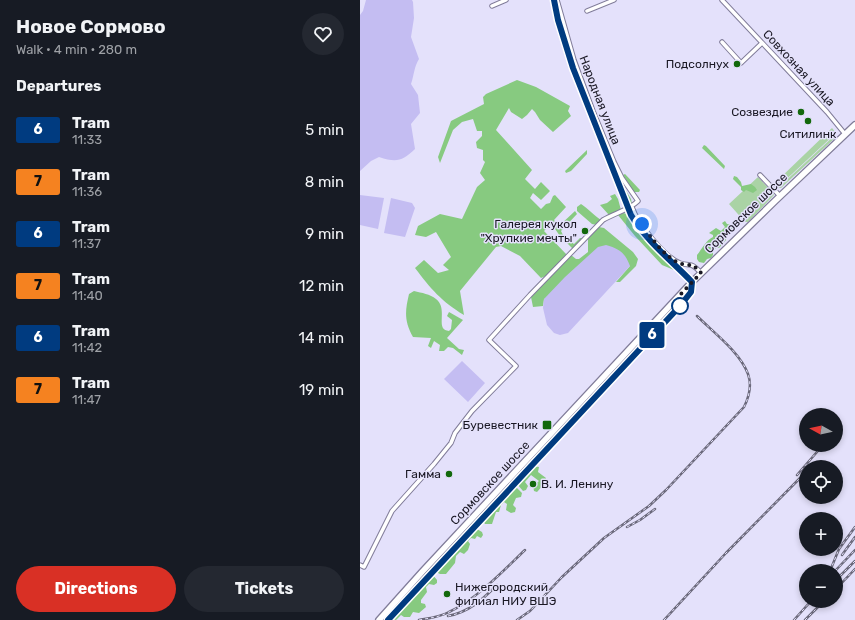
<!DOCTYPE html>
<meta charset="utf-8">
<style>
:root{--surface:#171b24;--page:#242831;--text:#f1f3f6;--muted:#9ea1a6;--accent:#d93025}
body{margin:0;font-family:Rubik,sans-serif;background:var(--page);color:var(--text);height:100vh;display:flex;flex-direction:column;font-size:15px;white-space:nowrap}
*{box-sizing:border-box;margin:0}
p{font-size:13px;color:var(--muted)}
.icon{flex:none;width:22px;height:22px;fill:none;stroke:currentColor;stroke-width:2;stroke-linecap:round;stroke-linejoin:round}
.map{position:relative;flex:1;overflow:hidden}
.details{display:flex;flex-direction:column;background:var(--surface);width:360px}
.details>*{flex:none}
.badge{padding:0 8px;border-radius:3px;font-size:14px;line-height:26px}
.needle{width:26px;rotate:278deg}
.controls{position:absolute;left:439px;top:408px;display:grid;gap:8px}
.controls a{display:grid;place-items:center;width:44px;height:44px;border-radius:50%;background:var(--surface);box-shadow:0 2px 6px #0003;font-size:20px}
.you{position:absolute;width:20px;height:20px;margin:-10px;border:3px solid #fff;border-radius:50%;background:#1a73e8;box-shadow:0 0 0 6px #1a73e833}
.map>.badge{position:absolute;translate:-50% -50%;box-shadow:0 0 0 2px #fff}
h2{padding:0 16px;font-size:15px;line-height:36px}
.round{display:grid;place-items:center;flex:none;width:42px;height:42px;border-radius:21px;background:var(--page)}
.head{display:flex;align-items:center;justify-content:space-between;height:68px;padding:0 16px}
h1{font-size:19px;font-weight:700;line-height:30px}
.action{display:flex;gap:8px;margin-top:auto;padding:8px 16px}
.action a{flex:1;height:46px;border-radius:24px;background:var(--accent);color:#fff;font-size:16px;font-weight:700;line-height:46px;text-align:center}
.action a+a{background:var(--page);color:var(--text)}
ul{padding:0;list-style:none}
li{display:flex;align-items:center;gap:12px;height:52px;padding:0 16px}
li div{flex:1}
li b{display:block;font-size:15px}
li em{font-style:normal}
li .badge{min-width:44px;font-weight:700;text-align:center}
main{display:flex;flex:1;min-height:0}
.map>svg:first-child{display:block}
.green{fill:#aad3a5}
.forest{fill:#87ca80}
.water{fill:#c4bdf2}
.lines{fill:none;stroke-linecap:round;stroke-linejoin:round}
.minor-casing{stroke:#807c99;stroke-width:5.5}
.primary-casing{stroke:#807c99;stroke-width:8}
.minor{stroke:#fff;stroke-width:3.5}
.primary{stroke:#fff;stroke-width:5.5}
.tram{stroke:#6a687a;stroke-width:1}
.rail-casing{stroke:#6a687a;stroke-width:2.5}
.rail{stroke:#e4e1fb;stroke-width:1;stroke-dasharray:3;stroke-linecap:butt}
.line-casing{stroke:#fff;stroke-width:9}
.line{stroke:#003b80;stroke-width:6}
.walk{stroke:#1a1824;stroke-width:4;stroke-dasharray:0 7.2}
.poi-dot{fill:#12680c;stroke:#e4e1fb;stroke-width:1.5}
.stop-dot{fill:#fff;stroke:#003b80;stroke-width:2}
.labels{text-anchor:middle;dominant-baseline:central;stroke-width:3;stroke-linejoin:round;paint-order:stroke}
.poi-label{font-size:12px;fill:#1a1824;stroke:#e4e1fb;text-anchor:end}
.street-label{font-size:12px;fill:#1a1824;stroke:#e4e1fb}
</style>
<main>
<section class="details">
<div class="head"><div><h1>Новое Сормово</h1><p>Walk · 4 min · 280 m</p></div><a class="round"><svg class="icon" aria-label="heart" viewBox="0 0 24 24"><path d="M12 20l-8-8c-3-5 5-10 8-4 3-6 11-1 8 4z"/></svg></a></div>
<h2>Departures</h2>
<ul>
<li><span class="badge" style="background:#003b80;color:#fff">6</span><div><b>Tram</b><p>11:33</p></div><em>5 min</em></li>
<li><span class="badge" style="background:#f58220;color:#111">7</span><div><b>Tram</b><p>11:36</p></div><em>8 min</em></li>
<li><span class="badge" style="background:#003b80;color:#fff">6</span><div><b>Tram</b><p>11:37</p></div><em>9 min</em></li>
<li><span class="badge" style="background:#f58220;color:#111">7</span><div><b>Tram</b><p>11:40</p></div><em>12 min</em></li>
<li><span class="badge" style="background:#003b80;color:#fff">6</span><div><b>Tram</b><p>11:42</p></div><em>14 min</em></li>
<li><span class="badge" style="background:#f58220;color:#111">7</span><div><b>Tram</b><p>11:47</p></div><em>19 min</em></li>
</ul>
<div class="action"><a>Directions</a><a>Tickets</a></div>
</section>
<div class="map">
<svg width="495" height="620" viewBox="0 0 495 620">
<rect width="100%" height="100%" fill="#e4e1fb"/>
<path class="green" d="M472 128 476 133 417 188 419 179Z
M476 134 475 138 421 188H418Z
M398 177 413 193 414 195 388 222H385L369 204Z"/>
<path class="forest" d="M157 80 176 87 210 106 208 111 211 116 193 132 180 120 175 112 172 109 167 115 162 119 151 112 149 108 136 130 172 170 165 179 175 189 181 182 190 191 181 200 173 193 170 198 181 209 186 204 190 203 193 196 195 195 206 207 194 220 199 226 215 211 217 214 201 231 204 237 202 239 193 226 190 225 184 231 207 255 188 275 181 278 160 256 141 246 136 247 100 291 104 315C81 301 71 289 55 268L64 260 78 273 89 270 83 265 91 257 76 232 66 237 55 235 58 226 80 214 102 219 117 187 125 180 120 173 125 162 123 160V150L117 148 116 142 122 136V131H117L113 119 102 122 93 130 80 163 78 157 91 121 124 104 123 97 126 94Z
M238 132H239L258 177 271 199 272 204 270 206 266 207 240 143 241 141Z
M344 145 346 146 365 166 364 169 342 148Z
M227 150V154L211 171 206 173 205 171Z
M265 174 280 190 279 192H274L263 175Z
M374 176 377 177 381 182 382 186 391 184 395 187 397 190 393 193 386 190 384 192 381 190V187L373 179Z
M255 194 258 199 261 210 249 215 240 205 247 203 252 199 250 196Z
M221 204C229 209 233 215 241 220L237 225 232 224 217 211V207Z
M263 213 268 214 276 226H281L311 259 319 265 314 270 302 265 275 236 258 215Z
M365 221 367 224 376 225 375 228 366 236V240L359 248H356L353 251V255L351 258 347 259 344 263 339 262 337 259V255C342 249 346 240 353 237V235L349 233 356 228 361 231 365 227 362 223Z
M239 227 244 228 273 252 278 259 276 266 260 282H256L270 266 184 299 183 306 173 307 171 297 211 255 216 259H219L228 252V238Z
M206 238 214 244 220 238H223L215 248H212L204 240Z
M54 291C62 293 70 294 76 299 89 309 74 330 89 331L91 329 92 320 87 316 89 312 103 320 87 338 99 349 104 350 102 355 93 348 88 347 84 351H79L80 345 74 341 71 348 68 346 71 338 53 337C44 321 45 311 49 294Z
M173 466 179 467 178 472 186 478V482L177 492 174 491 173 486 179 481 171 475 165 482 168 486 166 490 163 491 157 484 158 479 164 471 167 472Z
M152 486 156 487 162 493 161 497 156 498 153 505 156 508 155 512 151 513 146 510 147 504 144 502 141 505 139 512H136L132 524H125L123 521 124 515Z
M120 519H122L121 523 116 527 117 529 122 532 123 535 121 538 117 536 115 539 111 538 108 541 110 544 108 550 104 554 100 552 96 556 95 563 86 574H80L74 571 75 569 96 546 99 547 105 540V536Z
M70 574H72L77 580V583L74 585 69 584 66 587 67 592 61 600V603L65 604 66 607 59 613 53 612 50 617H44L41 615 36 620 31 619V616Z"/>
<path class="water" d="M6 0H52L53 2 54 18 51 37 59 59C54 67 54 75 51 84L58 95 60 113 51 124 55 149C42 161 37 163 19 157L11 161 0 171V15L3 11Z
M0 195 24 198 18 229 0 225Z
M31 198 52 203 55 208 45 237 24 233Z
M246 245C260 249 265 253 270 266L208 333 200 335 194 333 187 325 183 308 184 299 205 277 238 247Z
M102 361 125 383 108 402 84 379Z"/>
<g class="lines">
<g class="minor-casing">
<path id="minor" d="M362 0 467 112 485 134
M132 6 146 0
M227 11 254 0
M362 42 381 63 402 43
M400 175 420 196
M272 207C277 222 304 257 320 263 332 267 330 261 341 273
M0 565 4 567 32 511 74 464 91 443 95 433 112 411 156 366 129 340 170 295 243 220C255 213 269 210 278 201L262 178 254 162 233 111 214 60 197 0"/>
</g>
<g class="primary-casing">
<path id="primary" d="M19 620 62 572 332 282 415 201 495 125"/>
</g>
<use href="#minor" class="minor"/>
<use href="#primary" class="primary"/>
<path class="tram" d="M29 620 320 306 331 292 332 282C311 260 287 242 271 215L213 68 198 20 194 0"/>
<g class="rail-casing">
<path id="rail" d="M437 475 463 445
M267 527 280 520 295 509
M482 555 495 537
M470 571 479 549 495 527
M475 571 495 550
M476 580 495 561
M476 589 495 569
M88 616C109 612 122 600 137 585
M59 620C70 618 80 617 89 612 117 599 143 571 165 550
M157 620 170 611 202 577 244 538 289 506 306 490 384 407C389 397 392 385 388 374 380 352 353 332 337 316
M304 620 366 553 446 472
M434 620 451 601
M445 620 464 601"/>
</g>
<use href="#rail" class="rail"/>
</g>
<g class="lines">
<g class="line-casing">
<path id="line" d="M28 620 320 306 331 292 332 282C310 259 288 243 271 215L213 68 198 20 194 0"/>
</g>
<use href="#line" class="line"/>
<path class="walk" d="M282 224C290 237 305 257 319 263 331 268 330 260 341 273L318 297 320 306"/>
</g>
<g class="poi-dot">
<circle cx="377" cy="64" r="4"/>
<circle cx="441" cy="112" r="4"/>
<circle cx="448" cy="121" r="4"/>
<circle cx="225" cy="231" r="4"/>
<rect x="182" y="420" width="10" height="10" rx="2"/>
<circle cx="89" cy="474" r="4"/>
<circle cx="173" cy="484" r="4"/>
<circle cx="87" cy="594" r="4"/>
</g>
<circle class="stop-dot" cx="320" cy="306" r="8"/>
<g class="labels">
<g class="poi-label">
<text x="369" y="64">Подсолнух</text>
<text x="433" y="112">Созвездие</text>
<text x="448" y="134" text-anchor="middle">Ситилинк</text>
<text x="217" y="224">Галерея кукол<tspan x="217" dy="14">"Хрупкие мечты"</tspan></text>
<text x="178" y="425">Буревестник</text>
<text x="81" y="474">Гамма</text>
<text x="181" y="484" text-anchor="start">В. И. Ленину</text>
<text x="95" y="587" text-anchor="start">Нижегородский<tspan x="95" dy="14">филиал НИУ ВШЭ</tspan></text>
</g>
<g class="street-label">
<text transform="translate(439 68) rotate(47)">Совхозная улица</text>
<text transform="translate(240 100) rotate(69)">Народная улица</text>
<text transform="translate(386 213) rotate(-44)">Сормовское шоссе</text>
<text transform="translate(130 483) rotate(-47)">Сормовское шоссе</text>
</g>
</g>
</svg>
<div class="controls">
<a><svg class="needle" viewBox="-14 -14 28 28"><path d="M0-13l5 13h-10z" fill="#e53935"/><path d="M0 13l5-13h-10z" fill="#9ea1a6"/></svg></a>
<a><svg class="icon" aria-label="locate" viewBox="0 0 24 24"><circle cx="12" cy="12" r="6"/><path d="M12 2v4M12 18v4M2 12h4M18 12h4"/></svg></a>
<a>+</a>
<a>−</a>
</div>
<div class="you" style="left:282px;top:224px"></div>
<b class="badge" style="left:292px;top:335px;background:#003b80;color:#fff">6</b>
</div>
</main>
